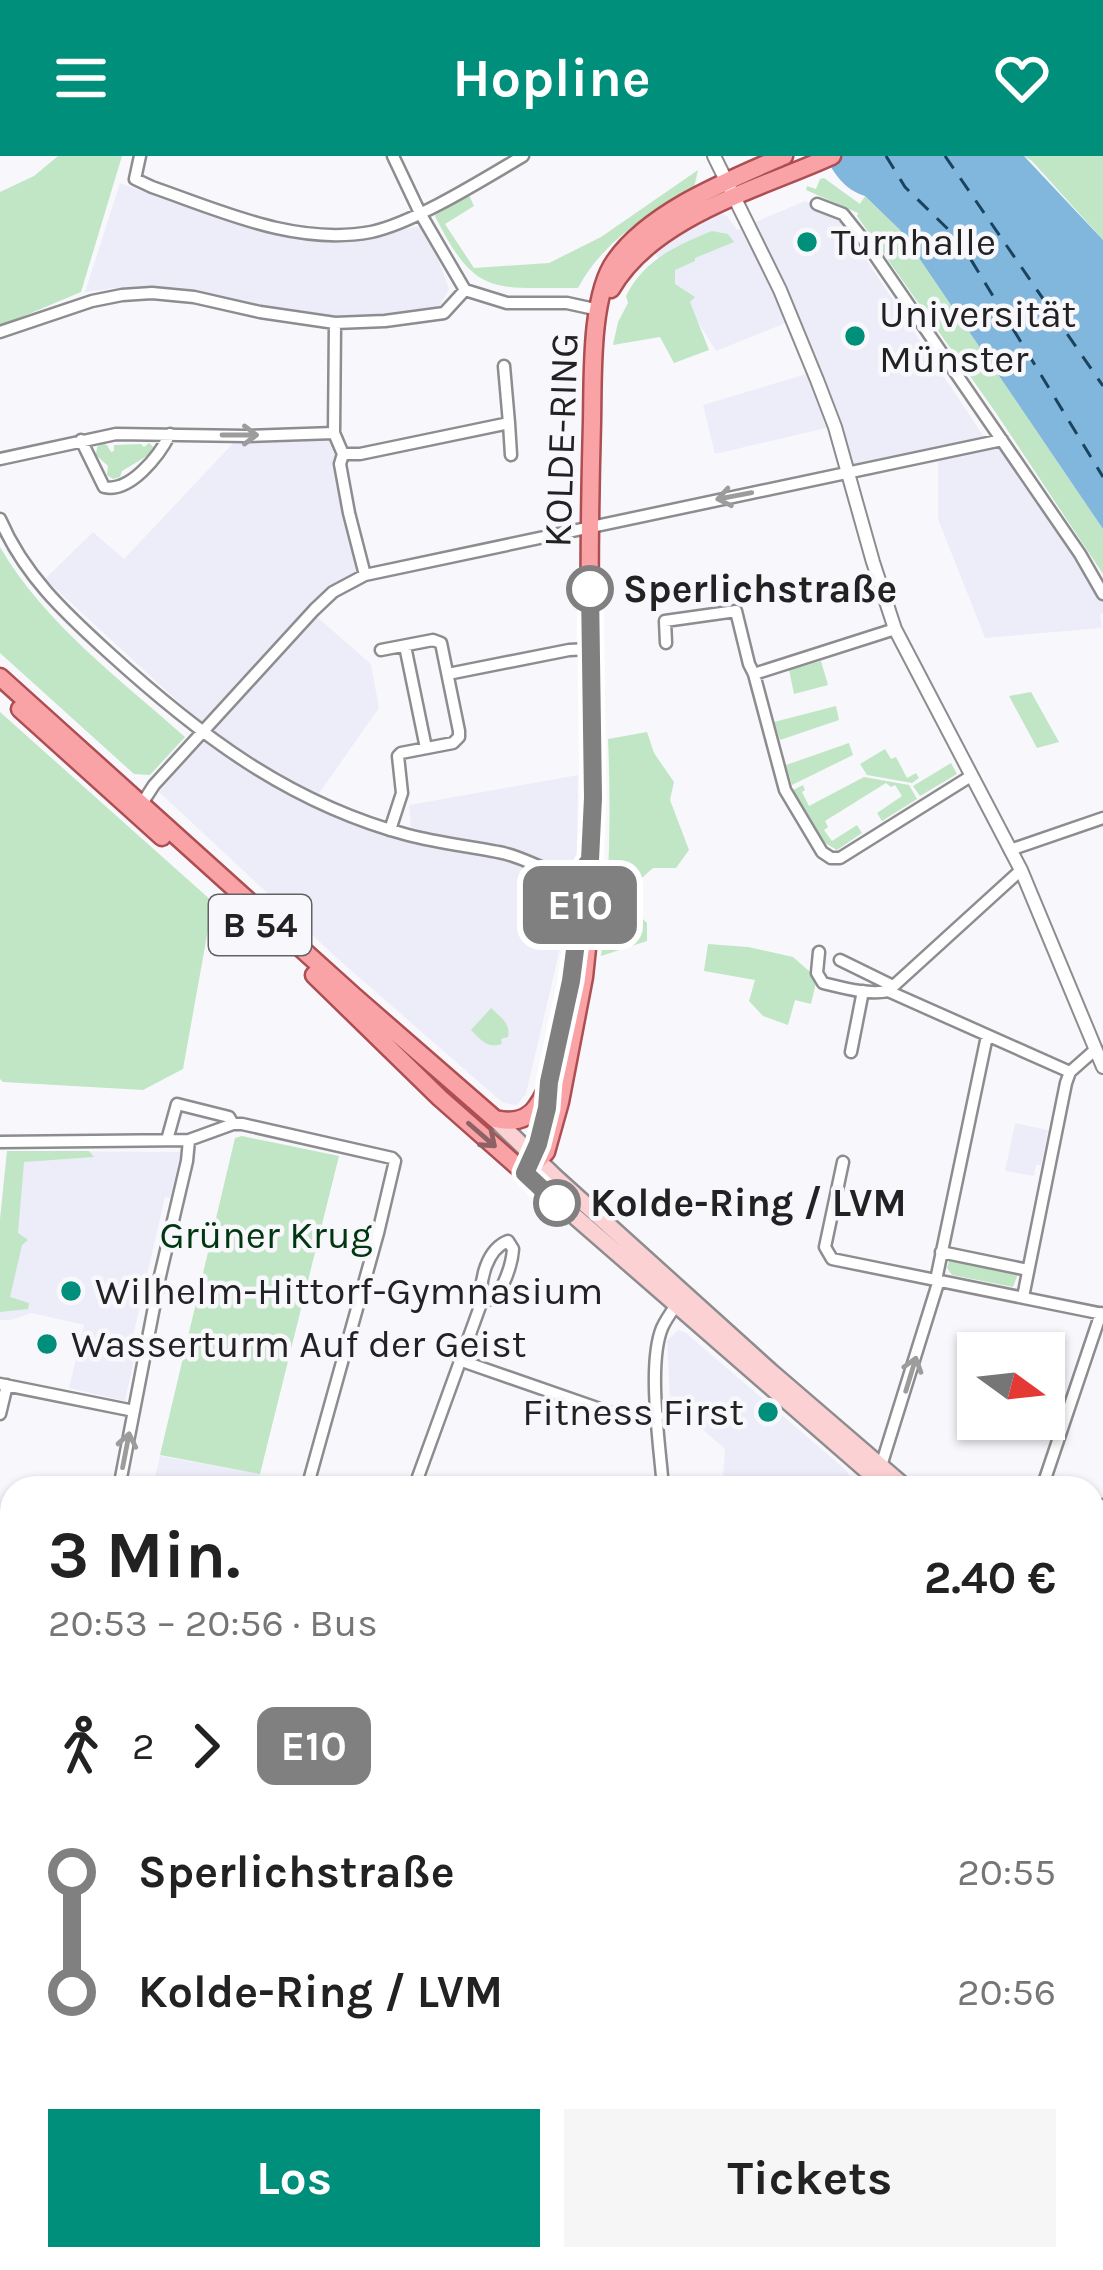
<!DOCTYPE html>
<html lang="de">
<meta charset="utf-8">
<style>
:root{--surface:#fff;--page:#f6f6f6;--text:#222;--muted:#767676;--accent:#008f7a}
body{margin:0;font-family:Karla,sans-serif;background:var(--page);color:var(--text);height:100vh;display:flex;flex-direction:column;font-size:45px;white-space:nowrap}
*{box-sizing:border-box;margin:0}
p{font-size:39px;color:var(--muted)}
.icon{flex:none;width:66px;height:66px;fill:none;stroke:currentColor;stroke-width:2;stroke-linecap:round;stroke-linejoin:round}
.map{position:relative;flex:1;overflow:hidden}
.drawer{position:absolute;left:0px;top:1320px;width:1104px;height:795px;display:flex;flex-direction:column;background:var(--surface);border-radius:36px 36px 0 0;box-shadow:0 3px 9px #0004}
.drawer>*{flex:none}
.badge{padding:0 24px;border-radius:18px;font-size:42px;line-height:78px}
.needle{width:78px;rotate:105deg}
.tools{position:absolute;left:957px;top:1176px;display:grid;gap:24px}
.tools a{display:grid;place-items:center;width:108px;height:108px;border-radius:0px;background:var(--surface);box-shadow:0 3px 9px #0004;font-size:60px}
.map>.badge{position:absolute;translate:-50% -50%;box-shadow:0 0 0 6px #fff}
.legs{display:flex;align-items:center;gap:18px;height:132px;padding:0 48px;font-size:39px}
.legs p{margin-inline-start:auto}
.headline{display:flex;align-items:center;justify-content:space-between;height:204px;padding:0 48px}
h1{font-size:66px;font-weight:700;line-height:90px}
.primary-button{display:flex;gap:24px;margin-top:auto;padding:24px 48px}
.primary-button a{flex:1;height:138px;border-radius:0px;background:var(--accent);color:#fff;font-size:48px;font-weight:700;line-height:138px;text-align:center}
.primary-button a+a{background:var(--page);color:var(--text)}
ul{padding:0 48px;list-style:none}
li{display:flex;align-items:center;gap:42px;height:120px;font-size:45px}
li i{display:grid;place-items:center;width:18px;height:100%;margin:0 15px;background:currentColor}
li i::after{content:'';width:30px;height:30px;margin:-15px;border:9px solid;border-radius:50%;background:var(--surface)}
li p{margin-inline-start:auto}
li:first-child i{background:linear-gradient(#0000 50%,currentColor 0)}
li:last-child i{background:linear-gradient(currentColor 50%,#0000 0)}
header{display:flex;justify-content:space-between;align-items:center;height:156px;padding:0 48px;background:var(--accent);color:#fff;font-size:54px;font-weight:700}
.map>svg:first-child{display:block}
.built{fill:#ededf9}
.green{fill:#c0e6c5}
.water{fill:#81b6dd}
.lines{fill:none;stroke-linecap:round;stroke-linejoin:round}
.ferry{stroke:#19435e;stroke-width:3;stroke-dasharray:15 12;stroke-linecap:butt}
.minor-casing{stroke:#8d8d90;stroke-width:15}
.tertiary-casing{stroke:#8d8d90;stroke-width:16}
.secondary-casing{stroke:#8d8d90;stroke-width:20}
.primary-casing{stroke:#ac4e52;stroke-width:21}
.minor{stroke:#fff;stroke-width:10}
.tertiary{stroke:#fff;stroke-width:12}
.secondary{stroke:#fcd1d3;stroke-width:15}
.primary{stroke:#faa3a7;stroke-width:16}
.oneway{stroke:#9c9c9c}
.oneway2{stroke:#8e6265}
.line-1-casing{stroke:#fff;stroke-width:27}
.line-1{stroke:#808080;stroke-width:18}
.poi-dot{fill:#008f7a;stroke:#f8f8fc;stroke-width:4.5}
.stop-1-dot{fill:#fff;stroke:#808080;stroke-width:6}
.labels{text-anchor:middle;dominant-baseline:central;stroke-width:9;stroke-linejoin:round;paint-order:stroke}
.shield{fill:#f8f8fc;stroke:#626264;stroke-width:3}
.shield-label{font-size:36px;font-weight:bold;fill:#222223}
.poi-label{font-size:39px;fill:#222223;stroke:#f8f8fc;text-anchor:start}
.street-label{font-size:39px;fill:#222223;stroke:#f8f8fc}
.stop-label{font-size:39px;font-weight:bold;fill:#222223;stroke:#f8f8fc;text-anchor:start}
.park-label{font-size:39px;fill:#003710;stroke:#f8f8fc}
</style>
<header><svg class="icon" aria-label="menu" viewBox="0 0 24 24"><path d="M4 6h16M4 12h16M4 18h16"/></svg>Hopline<svg class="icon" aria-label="heart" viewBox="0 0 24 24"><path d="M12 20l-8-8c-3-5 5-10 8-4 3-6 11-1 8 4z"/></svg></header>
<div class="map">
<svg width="1103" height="2114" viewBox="0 0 1103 2114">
<rect width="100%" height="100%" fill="#f8f8fc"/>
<path class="built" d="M120 27 216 62 269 76 318 82 375 78 421 70 437 100 449 133 437 156 332 164 255 151 194 136 114 132 85 136Z
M805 45 838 61 990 290 1002 292 1103 444V457L1100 459 1102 472 985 482 938 363V305L857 320 839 269 715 298 703 249 806 218 788 166 716 195 652 93 719 57 727 60 737 74Z
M238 282H332L345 357 359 416 329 434 309 454 371 508 379 552 318 639 349 654 411 674 409 649 578 619 577 694 566 767 526 938 517 949 503 947 338 803 159 636 210 575 45 423 93 376 124 403Z
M1015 967 1048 974 1041 1009H1036L1034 1020 1005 1015Z
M7 995 181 996 170 1042 165 1041 130 1193 136 1195 125 1245 69 1232 84 1169 32 1157 11 1164H0V1064Z
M678 1174 685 1176 846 1314 856 1332H722L725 1293 670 1245 667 1185Z
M160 1300 260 1318 256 1332H152Z
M5 1582 12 1585V1595L1 1674 0 1589H4Z
M1103 1709V1827L1092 1847V1710Z"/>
<path class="green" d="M58 0H122L81 136 0 170V36L34 20Z
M1024 0H1103V84L1032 5Z
M698 14 694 32C649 57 603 85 578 132 495 131 476 143 435 60L436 56 468 37 474 50 445 68 474 112 549 107 601 81Z
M824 22 860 48 865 40 900 74 1103 373V418L996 257 857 60 858 57 806 34 807 30 816 33 820 23Z
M712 75 728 78 734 86 695 102V105L675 114V128L695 141 690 146 709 194 674 207 660 181 613 189 618 166 628 147 626 140C644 104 675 90 712 75Z
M102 287 107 289 111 296 114 295V289L141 288 144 291 149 287 157 294 122 315 120 321 113 323 107 319 108 310 96 299 97 291Z
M0 391C45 468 120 523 185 581L150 619 134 618 0 497Z
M821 505 828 529 794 538 789 514Z
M1031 536 1059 586 1037 592 1009 540Z
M836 550 839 564 780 584 774 566Z
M0 556 213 746 183 913 143 934 3 926 0 923Z
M647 576 654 597 674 626 670 644 689 694 676 712H653L635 728C632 746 634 755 647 767V785L601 800C610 727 611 656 608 583Z
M849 587 853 599 792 629 786 609Z
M885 593 891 603 896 601 907 622 916 617 919 622 912 627 867 619 860 608Z
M951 607 957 618 920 640 913 630Z
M864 621 909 629 917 643 882 665 877 657 902 640 895 629 891 631 886 627 825 665 828 671 824 674 832 685 857 669 862 677 837 694 825 687 793 634 803 629 805 634 802 636 809 650Z
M708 788 748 791 793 801 817 822 811 848 795 844 788 869 763 860 749 845 755 824 704 815Z
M491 852C500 861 511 867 508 881L501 883 502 888C487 893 480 883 471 874Z
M242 980 339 1000 260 1318 160 1299 235 982Z
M7 995H89L94 1001 24 1006 18 1077 28 1084 22 1089 10 1141 29 1147 28 1153 0 1156V1064Z
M950 1102 1019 1115 1013 1131 952 1119 947 1112Z
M12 1874V2103H164L163 2114H0C0 2035 0 1951 12 1874Z"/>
<path class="water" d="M825 0H1024L1103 84V373L900 74 865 40C845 34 834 18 825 0Z"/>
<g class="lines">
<path class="ferry" d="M886 0 905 31 959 84 1103 321
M945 0 1103 230"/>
<g class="minor-casing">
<path id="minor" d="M140 0 135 23 152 31C221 55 296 90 371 76 414 67 484 23 523 0
M393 0 420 57 465 134
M817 48 843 58 867 88 1080 398 1103 438
M335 167 334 277 343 298 340 308 349 357 365 419
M0 176 92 145 122 139 152 137 194 141 260 156 335 167 385 165 444 157 465 134 507 147H567L599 154
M509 267 511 299
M81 284 104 331C130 337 159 300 170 278
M343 298H360L509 267 504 210
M0 303 116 278 246 280 334 277
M0 363C24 419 64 456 108 496 198 578 288 647 408 679 438 687 468 690 498 696 529 701 552 723 584 720
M895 473 754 518 785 634 822 696 831 702H840L971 620
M666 487 665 465 736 455 749 508 754 518
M405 490 426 592
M381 494 433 484 441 487 459 575V581L453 587 401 597 398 600 402 637 390 674
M448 518 569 494 590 493
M141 649 154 629 314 454 333 436 365 419 1002 284
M1010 694 1103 662
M819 796 817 817 823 827C844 832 868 839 888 835L1070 916
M840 804 893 830
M888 835 1021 714
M851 896 863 835
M167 984 177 948 229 961 233 968
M0 986 189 984 233 968H242L392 1002 395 1005 378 1077 307 1332
M843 1006 825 1091 832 1103 1103 1158
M508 1085 513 1093C512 1109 504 1128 496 1142L482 1145C479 1124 487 1093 508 1085Z
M941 1096 1028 1114
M936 1124 987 880
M1023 1141 1066 927 1070 916 1096 893
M459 1204 623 1261 658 1260
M0 1228 134 1255
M0 1258 7 1229
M881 1310 939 1124
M119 1332 160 1120 187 1005 189 984
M414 1332 482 1145
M663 1332C660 1291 647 1209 662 1172 666 1163 672 1155 677 1148
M1042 1332 1101 1157
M1092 1367 1103 1349
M0 1455 12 1403
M1092 1618 1103 1593
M1092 1702 1103 1700
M0 1717 12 1718
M1092 1901 1103 1906
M422 2103 423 2114
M518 2103 521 2114
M598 2103 601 2114
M698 2103 699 2114
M977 2103 981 2105 980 2114
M292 2114 293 2103
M845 2114 846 2103
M909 2114 911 2103"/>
</g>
<g class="tertiary-casing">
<path id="tertiary" d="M714 0 780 134 817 224 835 271 873 406 895 473 1021 714 1103 911
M0 1385 12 1386"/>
</g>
<g class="secondary-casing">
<path id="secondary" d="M549 929C546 960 538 988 525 1017L887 1332
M495 963 554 1020 770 1215 906 1332
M1092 1444 1103 1448
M0 1543 12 1549
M1092 2082 1103 2086"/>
</g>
<g class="primary-casing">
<path id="primary" d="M611 133C653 60 759 33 832 0
M0 521 355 841 495 963C512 967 527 965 537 950 550 932 553 909 558 887 570 829 579 769 586 709L590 704C595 631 590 558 590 485 589 412 590 339 592 266 593 222 590 140 615 105 650 55 729 24 784 0
M20 553 162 681
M314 819 440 942 525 1017 546 996 560 946 584 821 595 716"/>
</g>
<use href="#minor" class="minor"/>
<use href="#tertiary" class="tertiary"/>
<use href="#secondary" class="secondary"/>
<use href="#primary" class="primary"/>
</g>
<defs><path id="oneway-shaft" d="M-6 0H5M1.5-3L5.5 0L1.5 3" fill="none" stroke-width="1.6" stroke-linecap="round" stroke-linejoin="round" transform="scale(3)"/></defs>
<g class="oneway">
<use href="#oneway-shaft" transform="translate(240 279)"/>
<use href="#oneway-shaft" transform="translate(734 340) rotate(169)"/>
<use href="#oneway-shaft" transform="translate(911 1218) rotate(-73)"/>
<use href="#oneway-shaft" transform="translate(126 1294) rotate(-79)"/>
</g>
<use class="oneway2" href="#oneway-shaft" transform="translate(482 979) rotate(41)"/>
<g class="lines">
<g class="line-1-casing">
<path id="line-1" d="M557 1047 525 1017 538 988 547 952 549 926 571 825 586 709 590 704 593 642 590 433"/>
</g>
<use href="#line-1" class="line-1"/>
</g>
<g class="poi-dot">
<circle cx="807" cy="86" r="12"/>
<circle cx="855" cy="180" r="12"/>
<circle cx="71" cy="1135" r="12"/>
<circle cx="47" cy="1188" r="12"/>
<circle cx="768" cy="1256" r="12"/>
</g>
<g class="stop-1-dot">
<circle cx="590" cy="433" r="21"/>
<circle cx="557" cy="1047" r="21"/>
</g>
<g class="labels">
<rect class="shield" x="209" y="739" width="102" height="60" rx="9"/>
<g class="shield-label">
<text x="260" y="769">B 54</text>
</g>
<g class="poi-label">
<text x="831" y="86">Turnhalle</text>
<text x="879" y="158">Universität<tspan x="879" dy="45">Münster</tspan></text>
<text x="95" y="1135">Wilhelm-Hittorf-Gymnasium</text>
<text x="71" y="1188">Wasserturm Auf der Geist</text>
<text x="744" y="1256" text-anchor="end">Fitness First</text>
</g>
<g class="street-label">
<text transform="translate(561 284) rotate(-88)">KOLDE-RING</text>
</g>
<g class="stop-label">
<text x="623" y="433">Sperlichstraße</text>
<text x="590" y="1047">Kolde-Ring / LVM</text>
</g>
<g class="park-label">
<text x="266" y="1079">Grüner Krug</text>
</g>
</g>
</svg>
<div class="tools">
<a><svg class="needle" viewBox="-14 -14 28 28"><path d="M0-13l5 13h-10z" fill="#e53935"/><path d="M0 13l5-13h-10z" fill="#767676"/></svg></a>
</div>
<b class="badge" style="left:580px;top:749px;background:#808080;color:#fff">E10</b>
<section class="drawer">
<div class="headline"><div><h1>3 Min.</h1><p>20:53 – 20:56 · Bus</p></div><b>2.40 €</b></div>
<div class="legs"><svg class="icon" aria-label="walk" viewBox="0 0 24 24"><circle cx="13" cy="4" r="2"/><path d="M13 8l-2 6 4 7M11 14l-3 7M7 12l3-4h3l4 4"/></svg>2<svg class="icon" aria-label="forward" viewBox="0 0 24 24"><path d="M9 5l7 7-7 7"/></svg><b class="badge" style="background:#808080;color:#fff">E10</b></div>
<ul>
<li><i style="color:#808080"></i><b>Sperlichstraße</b><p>20:55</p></li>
<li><i style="color:#808080"></i><b>Kolde-Ring / LVM</b><p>20:56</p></li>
</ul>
<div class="primary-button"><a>Los</a><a>Tickets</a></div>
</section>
</div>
